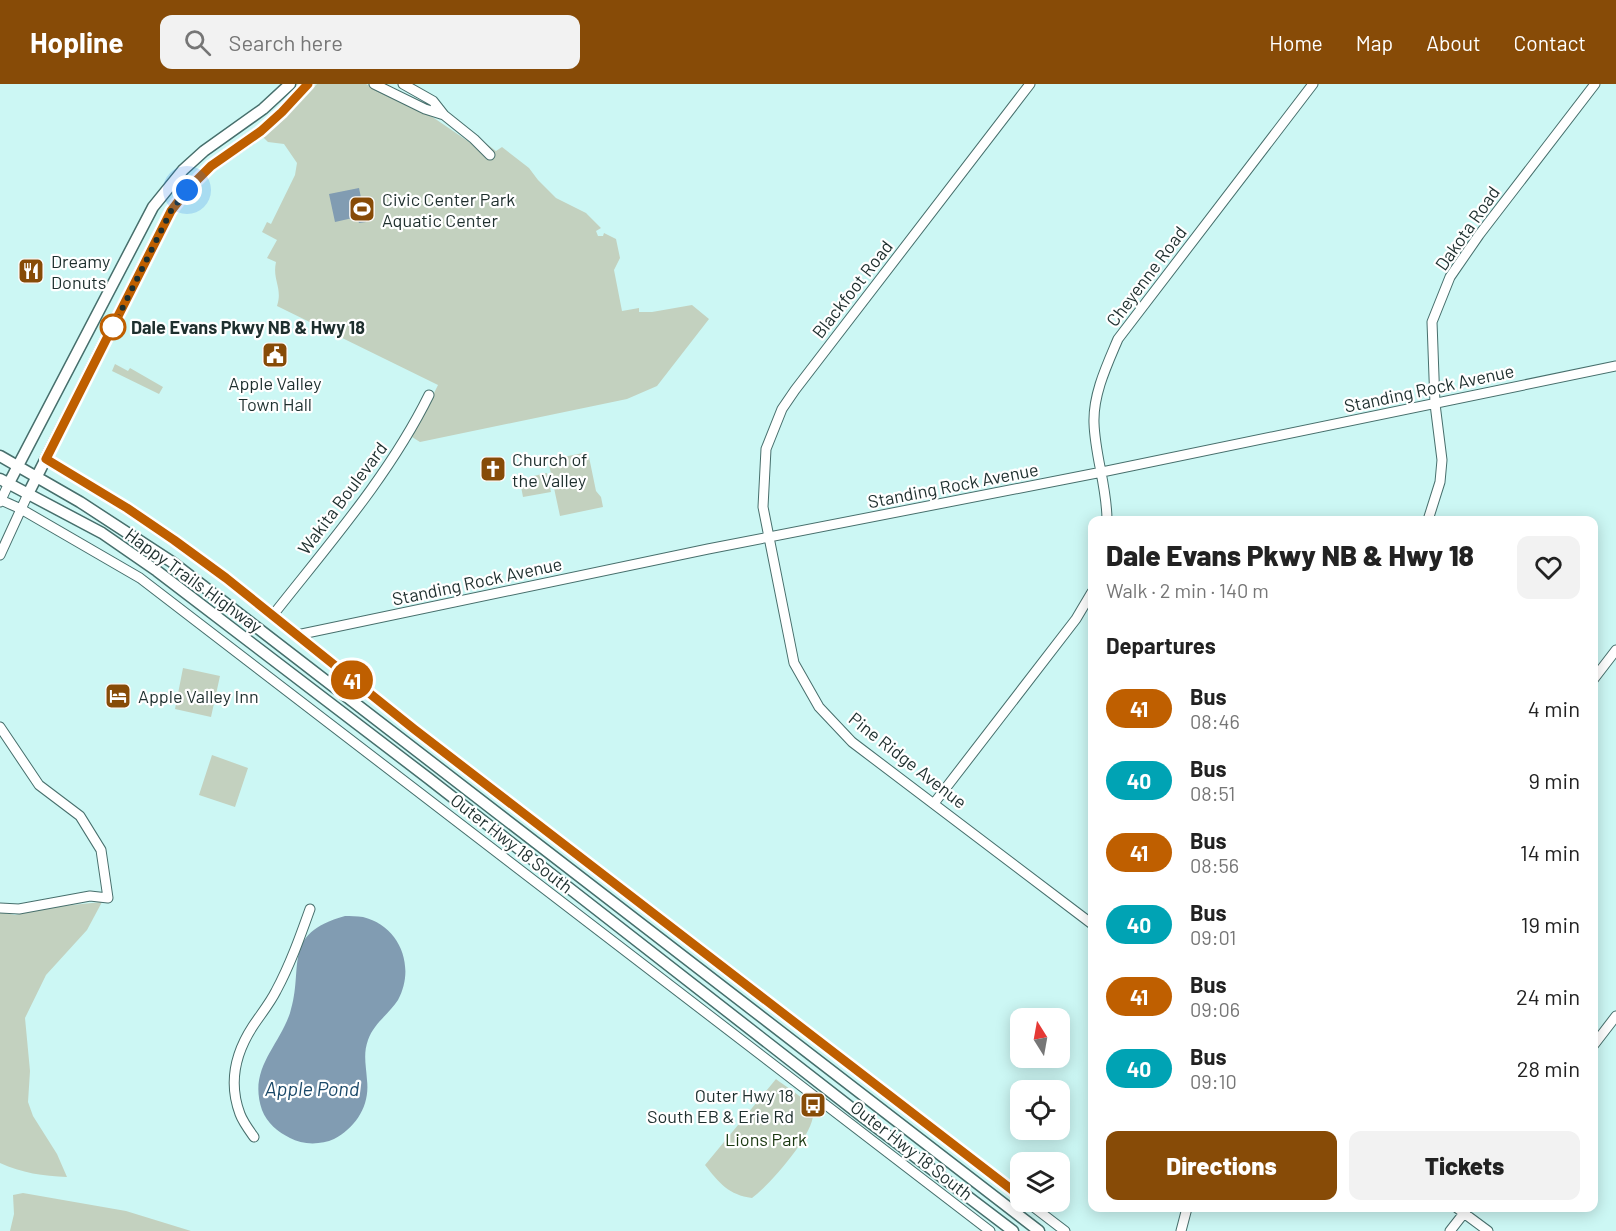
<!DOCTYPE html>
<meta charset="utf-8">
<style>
:root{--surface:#fff;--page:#f2f2f2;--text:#222;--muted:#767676;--accent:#874b07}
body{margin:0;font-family:Barlow,sans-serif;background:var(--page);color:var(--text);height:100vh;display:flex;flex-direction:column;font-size:22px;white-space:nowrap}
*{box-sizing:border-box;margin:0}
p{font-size:20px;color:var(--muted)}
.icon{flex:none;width:33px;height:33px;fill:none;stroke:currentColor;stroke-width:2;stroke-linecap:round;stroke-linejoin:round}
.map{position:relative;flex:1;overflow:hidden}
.drawer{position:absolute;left:1088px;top:432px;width:510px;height:696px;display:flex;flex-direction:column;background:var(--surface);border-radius:12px;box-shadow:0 3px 15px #0003}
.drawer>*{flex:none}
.badge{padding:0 12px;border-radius:20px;font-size:21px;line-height:39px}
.needle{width:39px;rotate:349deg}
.fabs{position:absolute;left:1010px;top:924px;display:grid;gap:12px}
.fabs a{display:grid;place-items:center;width:60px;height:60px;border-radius:12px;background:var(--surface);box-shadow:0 3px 15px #0003;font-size:30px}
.you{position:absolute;width:30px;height:30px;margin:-15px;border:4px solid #fff;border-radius:50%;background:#1a73e8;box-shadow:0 0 0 9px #1a73e833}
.map>.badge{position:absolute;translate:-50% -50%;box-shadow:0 0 0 3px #fff}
h2{padding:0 18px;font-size:22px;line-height:54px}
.round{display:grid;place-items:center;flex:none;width:63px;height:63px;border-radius:12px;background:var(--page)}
.summary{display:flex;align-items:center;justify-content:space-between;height:102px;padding:0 18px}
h1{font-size:28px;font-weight:800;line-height:45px}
.cta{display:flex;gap:12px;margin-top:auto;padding:12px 18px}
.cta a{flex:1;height:69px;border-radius:12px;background:var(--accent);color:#fff;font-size:24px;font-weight:800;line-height:69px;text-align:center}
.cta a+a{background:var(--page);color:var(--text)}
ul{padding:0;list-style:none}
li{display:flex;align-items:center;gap:18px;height:72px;padding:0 18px}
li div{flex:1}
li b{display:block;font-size:22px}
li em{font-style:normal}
li .badge{min-width:66px;font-weight:700;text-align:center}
header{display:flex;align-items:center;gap:36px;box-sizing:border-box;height:84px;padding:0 30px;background:var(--accent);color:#fff}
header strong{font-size:28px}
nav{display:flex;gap:33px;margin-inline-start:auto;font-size:21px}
.search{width:420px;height:54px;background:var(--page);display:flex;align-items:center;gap:15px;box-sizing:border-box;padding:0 21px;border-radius:12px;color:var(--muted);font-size:22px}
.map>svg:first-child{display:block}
.green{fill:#c3d1bf}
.water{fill:#819cb2}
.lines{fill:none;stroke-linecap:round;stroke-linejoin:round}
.minor-casing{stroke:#476f6c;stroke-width:11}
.major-casing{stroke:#476f6c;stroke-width:13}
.minor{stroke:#fff;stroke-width:9}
.major{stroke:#fff;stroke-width:10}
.line-casing{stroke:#fff;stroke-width:14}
.line{stroke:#bf5f00;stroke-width:9}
.walk{stroke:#1e2f2e;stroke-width:6;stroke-dasharray:0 10.8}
.stop-dot{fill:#fff;stroke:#bf5f00;stroke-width:3}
.labels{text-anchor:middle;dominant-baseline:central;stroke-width:4.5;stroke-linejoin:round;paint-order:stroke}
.poi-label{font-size:18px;fill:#1e2f2e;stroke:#fff;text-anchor:start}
.street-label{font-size:18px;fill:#1e2f2e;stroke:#fff}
.stop-label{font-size:18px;font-weight:bold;fill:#1e2f2e;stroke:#fff;text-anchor:start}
.park-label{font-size:18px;fill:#1b3911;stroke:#fff}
.water-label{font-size:20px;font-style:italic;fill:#1a4969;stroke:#fff}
</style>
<header>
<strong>Hopline</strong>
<div class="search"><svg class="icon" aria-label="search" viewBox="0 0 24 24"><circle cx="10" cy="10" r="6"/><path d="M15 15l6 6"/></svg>Search here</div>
<nav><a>Home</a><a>Map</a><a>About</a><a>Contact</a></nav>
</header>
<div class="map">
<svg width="1616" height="1147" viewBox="0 0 1616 1147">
<rect width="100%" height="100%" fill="#ccf7f4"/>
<path class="green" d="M317 0H366L434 34 478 64 484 58 496 67 502 63 529 84 538 96 556 114 586 129 601 144 596 147 598 152H603L604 149 616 155 620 174 614 186 622 227 639 224V228H652L692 221 709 235 657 302 627 315 420 358 412 353 438 301 277 222C283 204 272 196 276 178L267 174 277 156 262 148 267 138 271 140 295 91 297 79 284 60 268 58 263 53 285 34Z
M115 280 128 287 130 284 163 303 159 310 112 287Z
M583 369 586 373H589L596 407 601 413 603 423 560 432 548 376Z
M547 389 551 408 523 413 520 397 529 395V393Z
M183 584 220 592 211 633 175 625Z
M212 671 248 684 235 723 199 711Z
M102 818 87 846 46 891 25 934 30 987 28 1018 33 1032 57 1070 67 1093C43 1092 22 1089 0 1079V828L15 831 52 823Z
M776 995C785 1002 806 1015 812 1024 822 1043 768 1103 752 1114 729 1111 719 1099 705 1081Z
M23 1109 126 1127 191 1147H10L14 1130 13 1111Z"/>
<path class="water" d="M359 104 366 138 359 139 357 133 335 138 329 110Z
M345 832C350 832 357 832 363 833 400 842 416 883 398 916 389 930 374 939 368 956 363 970 366 981 367 996 370 1022 356 1043 334 1055 321 1061 302 1061 290 1054 278 1048 267 1039 262 1026 248 985 278 964 290 929 305 883 280 850 345 832Z"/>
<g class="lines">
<g class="minor-casing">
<path id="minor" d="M374 0 425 25 444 31
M403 0 433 17 444 31 474 55 490 71
M1030 0 795 306 782 325 766 365 763 423 794 579 819 623 852 658 1092 840
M46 375 117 417 174 456 226 494 429 657 1020 1112
M1 416 21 425 140 494 990 1147
M0 418 9 399
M1107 436C1107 403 1095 372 1094 339 1093 310 1107 281 1118 255L1313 0
M1428 436 1440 398 1442 376 1435 320 1432 238 1450 193 1479 151 1595 0
M0 471 28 410
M273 531C328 461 389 392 429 311
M297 551 708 465 1102 388 1616 282
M1593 596 1616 566
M0 643 39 701 80 732 101 766 108 814 90 812 19 825 0 824
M935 718 1076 535 1092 508
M1593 962 1616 932
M254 1053C249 1046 243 1038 240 1030 228 998 236 968 253 942 261 930 270 919 276 907 290 881 300 853 310 825
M1027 1118 1065 1147
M1457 1124 1488 1147
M1181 1147 1187 1124
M1450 1147 1468 1124"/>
</g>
<g class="major-casing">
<path id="major" d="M0 372 80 418 172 478 1039 1147
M0 395 102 449 157 487 428 694 859 1030 1013 1147
M9 399 153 123 183 86 204 67 263 25 290 0
M28 410 171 127 187 106 211 82 261 47 282 28 308 0"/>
</g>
<use href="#minor" class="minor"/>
<use href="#major" class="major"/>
</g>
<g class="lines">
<g class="line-casing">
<path id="line" d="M308 0 282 28 261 47 211 82 187 106 171 127 46 375 127 424 174 456 226 494 414 645 1020 1112"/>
</g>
<use href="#line" class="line"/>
<path class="walk" d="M113 243 171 127 187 106"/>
</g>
<defs>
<g id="stadium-square" transform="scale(1.35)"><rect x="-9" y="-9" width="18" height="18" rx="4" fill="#874b07" stroke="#fff"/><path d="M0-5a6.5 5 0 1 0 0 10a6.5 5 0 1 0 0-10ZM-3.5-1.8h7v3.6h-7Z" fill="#fff"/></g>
<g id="restaurant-square" transform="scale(1.35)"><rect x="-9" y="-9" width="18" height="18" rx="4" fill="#874b07" stroke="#fff"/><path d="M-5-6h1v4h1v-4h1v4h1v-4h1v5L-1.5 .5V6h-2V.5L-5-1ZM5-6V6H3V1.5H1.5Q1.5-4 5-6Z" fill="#fff"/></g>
<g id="civic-square" transform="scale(1.35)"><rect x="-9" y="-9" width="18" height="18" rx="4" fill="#874b07" stroke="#fff"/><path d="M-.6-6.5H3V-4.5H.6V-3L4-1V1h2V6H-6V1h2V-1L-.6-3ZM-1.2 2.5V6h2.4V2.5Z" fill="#fff"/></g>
<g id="church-square" transform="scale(1.35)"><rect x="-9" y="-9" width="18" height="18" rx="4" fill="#874b07" stroke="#fff"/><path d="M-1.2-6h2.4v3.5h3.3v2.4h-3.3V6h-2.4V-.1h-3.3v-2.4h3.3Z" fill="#fff"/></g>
<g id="hotel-square" transform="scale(1.35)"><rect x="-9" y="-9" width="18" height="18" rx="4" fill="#874b07" stroke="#fff"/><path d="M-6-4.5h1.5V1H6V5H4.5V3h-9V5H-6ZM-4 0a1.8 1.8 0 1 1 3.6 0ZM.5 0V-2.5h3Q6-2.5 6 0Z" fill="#fff"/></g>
<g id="bus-square" transform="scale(1.35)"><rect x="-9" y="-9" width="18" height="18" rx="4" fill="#874b07" stroke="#fff"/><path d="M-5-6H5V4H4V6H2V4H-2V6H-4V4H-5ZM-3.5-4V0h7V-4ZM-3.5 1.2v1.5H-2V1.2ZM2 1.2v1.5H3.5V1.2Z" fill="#fff"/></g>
</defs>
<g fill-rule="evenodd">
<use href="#stadium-square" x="362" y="125"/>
<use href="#restaurant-square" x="31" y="187"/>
<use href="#civic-square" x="275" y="271"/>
<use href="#church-square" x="493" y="385"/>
<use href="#hotel-square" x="118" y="612"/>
<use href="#bus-square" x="813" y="1021"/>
</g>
<circle class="stop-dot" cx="113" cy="243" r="12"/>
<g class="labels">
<g class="poi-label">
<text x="382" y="115">Civic Center Park<tspan x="382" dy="21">Aquatic Center</tspan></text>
<text x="51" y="177">Dreamy<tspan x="51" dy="21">Donuts</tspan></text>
<text x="275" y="299" text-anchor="middle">Apple Valley<tspan x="275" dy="21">Town Hall</tspan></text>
<text x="512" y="375">Church of<tspan x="512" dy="21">the Valley</tspan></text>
<text x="138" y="612">Apple Valley Inn</text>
<text x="794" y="1011" text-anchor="end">Outer Hwy 18<tspan x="794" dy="21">South EB &amp; Erie Rd</tspan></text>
</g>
<g class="street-label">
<text transform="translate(1467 144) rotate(-55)">Dakota Road</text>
<text transform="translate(1146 192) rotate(-53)">Cheyenne Road</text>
<text transform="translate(852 205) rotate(-52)">Blackfoot Road</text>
<text transform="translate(1429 304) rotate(-12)">Standing Rock Avenue</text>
<text transform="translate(953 401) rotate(-11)">Standing Rock Avenue</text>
<text transform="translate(342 414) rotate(-53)">Wakita Boulevard</text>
<text transform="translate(194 496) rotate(36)">Happy Trails Highway</text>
<text transform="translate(477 497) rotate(-12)">Standing Rock Avenue</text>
<text transform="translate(908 676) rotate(38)">Pine Ridge Avenue</text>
<text transform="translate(512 759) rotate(38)">Outer Hwy 18 South</text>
<text transform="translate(912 1066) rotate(38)">Outer Hwy 18 South</text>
</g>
<g class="stop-label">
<text x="131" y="243">Dale Evans Pkwy NB &amp; Hwy 18</text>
</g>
<g class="park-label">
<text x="766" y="1055">Lions Park</text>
</g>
<g class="water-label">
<text x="312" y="1004">Apple Pond</text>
</g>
</g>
</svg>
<div class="fabs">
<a><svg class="needle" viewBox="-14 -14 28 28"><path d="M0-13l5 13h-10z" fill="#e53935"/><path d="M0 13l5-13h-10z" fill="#767676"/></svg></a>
<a><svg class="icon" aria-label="locate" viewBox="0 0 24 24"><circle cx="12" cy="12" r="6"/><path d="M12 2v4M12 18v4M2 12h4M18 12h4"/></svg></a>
<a><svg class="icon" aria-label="layers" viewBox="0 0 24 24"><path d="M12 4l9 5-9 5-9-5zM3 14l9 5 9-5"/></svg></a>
</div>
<div class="you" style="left:187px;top:106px"></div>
<b class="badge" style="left:352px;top:596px;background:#bf5f00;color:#fff">41</b>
<section class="drawer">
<div class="summary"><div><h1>Dale Evans Pkwy NB &amp; Hwy 18</h1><p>Walk · 2 min · 140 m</p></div><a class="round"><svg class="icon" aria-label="heart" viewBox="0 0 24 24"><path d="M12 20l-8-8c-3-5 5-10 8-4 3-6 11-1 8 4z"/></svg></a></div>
<h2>Departures</h2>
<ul>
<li><span class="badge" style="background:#bf5f00;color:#fff">41</span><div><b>Bus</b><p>08:46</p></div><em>4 min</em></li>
<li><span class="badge" style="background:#00a3b4;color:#fff">40</span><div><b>Bus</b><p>08:51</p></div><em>9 min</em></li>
<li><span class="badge" style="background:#bf5f00;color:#fff">41</span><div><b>Bus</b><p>08:56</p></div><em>14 min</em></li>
<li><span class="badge" style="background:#00a3b4;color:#fff">40</span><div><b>Bus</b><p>09:01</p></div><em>19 min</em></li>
<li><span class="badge" style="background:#bf5f00;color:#fff">41</span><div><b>Bus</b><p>09:06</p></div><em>24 min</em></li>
<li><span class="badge" style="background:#00a3b4;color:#fff">40</span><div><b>Bus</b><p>09:10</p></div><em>28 min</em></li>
</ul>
<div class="cta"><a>Directions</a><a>Tickets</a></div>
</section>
</div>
